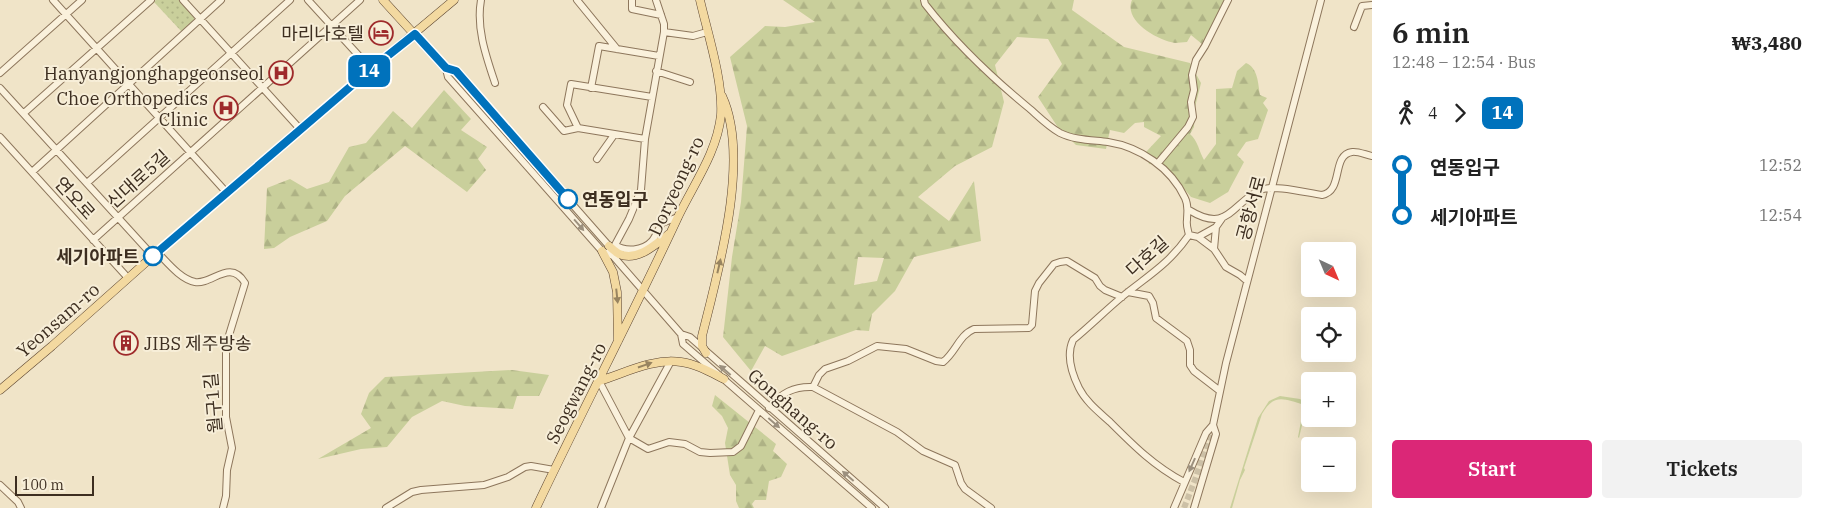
<!DOCTYPE html>
<meta charset="utf-8">
<style>
:root{--surface:#fff;--page:#f2f2f2;--text:#222;--muted:#767676;--accent:#db2777}
body{margin:0;font-family:"IBM Plex Serif","Noto Sans KR",serif;background:var(--page);color:var(--text);height:100vh;display:flex;flex-direction:column;font-size:19px;white-space:nowrap}
*{box-sizing:border-box;margin:0}
p{font-size:16px;color:var(--muted)}
.icon{flex:none;width:28px;height:28px;fill:none;stroke:currentColor;stroke-width:2;stroke-linecap:round;stroke-linejoin:round}
.map{position:relative;flex:1;overflow:hidden}
.sheet{display:flex;flex-direction:column;background:var(--surface);width:450px}
.sheet>*{flex:none}
.badge{padding:0 10px;border-radius:8px;font-size:18px;line-height:32px}
.needle{width:32px;rotate:136deg}
.tools{position:absolute;left:1301px;top:242px;display:grid;gap:10px}
.tools a{display:grid;place-items:center;width:55px;height:55px;border-radius:5px;background:var(--surface);box-shadow:0 5px 20px #0002;font-size:25px}
.scale{position:absolute;left:15px;bottom:12px;width:79px;box-sizing:border-box;padding-left:5px;border:2px solid #3d2e20;border-top:0;font-size:14px;line-height:18px;white-space:nowrap;color:#3d2e20;-webkit-text-stroke:4px #f7eed8;paint-order:stroke}
.map>.badge{position:absolute;translate:-50% -50%;box-shadow:0 0 0 2px #fff}
.legs{display:flex;align-items:center;gap:8px;height:55px;padding:0 20px;font-size:16px}
.legs p{margin-inline-start:auto}
.summary{display:flex;align-items:center;justify-content:space-between;height:85px;padding:0 20px}
h1{font-size:28px;font-weight:600;line-height:38px}
.action{display:flex;gap:10px;margin-top:auto;padding:10px 20px}
.action a{flex:1;height:58px;border-radius:5px;background:var(--accent);color:#fff;font-size:20px;font-weight:600;line-height:58px;text-align:center}
.action a+a{background:var(--page);color:var(--text)}
ul{padding:0 20px;list-style:none}
li{display:flex;align-items:center;gap:18px;height:50px;font-size:19px}
li i{display:grid;place-items:center;width:8px;height:100%;margin:0 6px;background:currentColor}
li i::after{content:'';width:12px;height:12px;margin:-6px;border:4px solid;border-radius:50%;background:var(--surface)}
li p{margin-inline-start:auto}
li:first-child i{background:linear-gradient(#0000 50%,currentColor 0)}
li:last-child i{background:linear-gradient(currentColor 50%,#0000 0)}
main{display:flex;flex:1;min-height:0}
.map>svg:first-child{display:block}
.green{fill:#c9cf9b}
.forest{fill:url(#forest-firs);fill-rule:evenodd}
.park{fill:url(#park-dots)}
.lines{fill:none;stroke-linecap:round;stroke-linejoin:round}
.minor-tunnel{stroke:#ccc0a6;stroke-width:6;stroke-dasharray:6 3;stroke-linecap:butt}
.minor-casing{stroke:#8d765c;stroke-width:8}
.major-casing{stroke:#5b4430;stroke-width:9}
.minor{stroke:#faf1dc;stroke-width:6}
.major{stroke:#f3d9a0;stroke-width:8}
.oneway{fill:#9c907e}
.oneway2{fill:#988460}
.line-1-casing{stroke:#fff;stroke-width:11}
.line-1{stroke:#0072bc;stroke-width:8}
.stop-1-dot{fill:#fff;stroke:#0072bc;stroke-width:2.5}
.labels{text-anchor:middle;dominant-baseline:central;stroke-width:4;stroke-linejoin:round;paint-order:stroke}
.poi-label{font-size:18px;fill:#3d2e20;stroke:#f7eed8;text-anchor:end}
.street-label{font-size:18px;fill:#3d2e20;stroke:#f7eed8}
.stop-label{font-size:18px;font-weight:bold;fill:#3d2e20;stroke:#f7eed8;text-anchor:start}
</style>
<main>
<div class="map">
<svg width="1372" height="508" viewBox="0 0 1372 508">
<defs>
<pattern id="forest-firs" width="22" height="20" patternUnits="userSpaceOnUse" patternTransform="scale(1.25)"><rect width="22" height="20" fill="#c9cf9b"/><path d="M5 1l3.5 6h-7zM16 11l3.5 6h-7z" fill="#aeb285"/></pattern>
<pattern id="park-dots" width="8" height="8" patternUnits="userSpaceOnUse" patternTransform="scale(1.25)"><rect width="8" height="8" fill="#c9cf9b"/><path d="M2 2h.1M6 6h.1" fill="none" stroke="#aeb285" stroke-width="1.8" stroke-linecap="round"/></pattern>
</defs>
<rect width="100%" height="100%" fill="#f0e4c8"/>
<path class="green" d="M1280 396 1300 399 1307 404 1299 438 1298 437 1304 405C1284 399 1274 393 1262 414L1244 468 1245 470 1240 480 1232 508H1230L1258 418 1269 401Z"/>
<path class="forest" d="M783 0H1074L1072 10 1124 47 1190 63 1201 83 1195 107 1194 127 1190 134C1198 141 1199 151 1204 160L1216 144V89L1232 88 1237 71 1246 63C1258 68 1258 83 1260 95L1267 98 1263 103 1268 110 1258 139 1246 142 1237 155 1244 162 1228 192 1210 203 1191 197 1165 166 1149 164 1146 152 1161 136 1144 127V122L1135 123 1124 133 1110 130 1106 149 1076 145 1057 126 1038 97 1062 64 1048 39 1017 37 995 65 1004 102 992 147 955 166 918 197 949 221 974 181 981 241 914 257 895 291 872 314 869 331 856 330 782 356 765 346 751 371 723 337 732 257 741 202 747 126 730 57 765 26 785 27 815 22ZM858 257 884 258 877 281 854 285Z
M1132 0H1227L1202 44 1191 35 1187 42C1183 42 1178 43 1175 43 1157 40 1123 21 1132 0Z
M444 90 471 119 461 130 487 147 478 159 486 170 467 192 405 146 345 196 327 221 290 237 274 248 264 249 267 188 290 179 307 189 329 182 349 147 366 143 393 111 412 128Z
M512 370 549 375 539 396H517L513 409 465 406 442 401 412 417 387 447 361 449 318 459 371 428 361 414 369 393 385 377Z
M715 395 776 444 773 451 787 464 781 477 769 481 766 500H755L752 504 754 508H739L736 501V485L730 475 725 443 728 428 722 416 712 406Z"/>
<path class="park" d="M156 0H179L194 16V21L182 32 154 2Z"/>
<g class="lines">
<path class="minor-tunnel" d="M1184 508 1196 477 1212 426"/>
<g class="minor-casing">
<path id="minor" d="M53 0 227 193
M183 0 300 129
M308 0 371 69
M481 0C476 28 486 56 495 83
M577 0 617 49
M632 0V9L661 15
M656 0 664 24V32L645 139 641 190 629 219 615 245C625 252 643 251 652 241 656 236 659 228 662 223L678 217
M924 0 925 4C956 44 991 77 1030 109 1039 117 1049 127 1060 133 1074 140 1092 140 1108 142 1140 147 1171 168 1185 198 1189 206 1187 212 1187 220 1186 225 1188 230 1189 235 1169 264 1149 275 1123 296 1106 310 1090 326 1073 340 1066 355 1072 374 1079 388 1086 402 1099 412 1110 422 1134 446 1154 466 1184 482
M1354 27 1362 6 1372 5
M664 32 693 36 707 32
M656 71 690 82
M0 73 82 0
M0 88 153 256
M591 88 599 46 659 56
M543 107 564 131 578 128 645 139
M24 113 151 0
M578 128 567 105 571 84 652 97
M0 137 128 278
M597 159 614 135
M1158 163 1188 127 1193 117 1191 102 1194 90 1192 75 1196 60 1205 46 1228 0
M32 172 221 0
M87 183 290 0
M1189 210C1228 234 1231 204 1260 190 1274 184 1307 193 1322 195 1344 191 1331 155 1352 152 1358 151 1366 155 1372 156
M1189 235 1198 237 1214 249 1226 267 1240 275 1247 281
M1198 237 1216 227
M93 240 360 0
M1214 249 1216 227 1223 217
M157 252C167 262 180 279 195 282 212 285 230 258 245 283L226 345V417L232 448 227 470 226 496 223 508
M613 256 602 251 448 77 446 69 455 71 609 246 613 256 681 334 690 337 885 508
M1128 292 1149 296 1153 303 1156 318 1187 341 1190 350V365L1194 371 1220 391
M681 334 683 344 697 356 872 508
M671 361 629 438 648 449 669 442 685 444 700 452 710 453 733 452 741 446 759 410
M599 381 629 438 601 508
M813 387 819 375 825 369 848 361 877 346 906 349 936 361 943 362C956 352 959 335 974 329L1029 328 1032 325 1035 291 1039 283 1054 264 1060 262 1067 261 1095 278 1100 286 1105 290 1122 297
M769 408C781 393 794 386 813 387L897 432 923 451 955 465 961 483 965 489 991 508
M0 485 18 502 21 508
M386 508 412 492 421 490 484 485 508 477 525 467 531 466 554 470
M1174 508 1206 433 1213 425 1226 363 1321 0
M1194 508 1216 434 1213 425"/>
</g>
<g class="major-casing">
<path id="major" d="M383 0 446 69
M609 246C612 249 616 252 619 254 638 262 656 244 669 234
M602 251 613 272 617 292 618 341
M706 353 702 346V336C718 272 751 158 722 96
M599 381C625 373 653 358 681 362 696 364 710 372 724 379
M0 390 52 346 153 256 300 129 454 0
M536 508C582 411 632 316 677 219 693 185 717 153 721 115 723 80 708 35 700 0"/>
</g>
<use href="#minor" class="minor"/>
<use href="#major" class="major"/>
</g>
<defs><path id="oneway-solid" d="M-6-.8H1V-3.2L6.5 0L1 3.2V.8H-6Z" transform="scale(1.25)"/></defs>
<g class="oneway">
<use href="#oneway-solid" transform="translate(579 225) rotate(49)"/>
<use href="#oneway-solid" transform="translate(725 370) rotate(-139)"/>
<use href="#oneway-solid" transform="translate(774 423) rotate(41)"/>
<use href="#oneway-solid" transform="translate(1192 465) rotate(114)"/>
<use href="#oneway-solid" transform="translate(848 476) rotate(-139)"/>
</g>
<g class="oneway2">
<use href="#oneway-solid" transform="translate(719 266) rotate(-77)"/>
<use href="#oneway-solid" transform="translate(617 296) rotate(84)"/>
<use href="#oneway-solid" transform="translate(645 365) rotate(-19)"/>
</g>
<g class="lines">
<g class="line-1-casing">
<path id="line-1" d="M153 256 371 69 415 34 446 68 456 71 568 199"/>
</g>
<use href="#line-1" class="line-1"/>
</g>
<defs>
<g id="hotel-ring" transform="scale(1.25)"><circle r="9.5" fill="#f7eed8" stroke="#9e2a2b" stroke-width="1.5"/><path d="M-6-4.5h1.5V1H6V5H4.5V3h-9V5H-6ZM-4 0a1.8 1.8 0 1 1 3.6 0ZM.5 0V-2.5h3Q6-2.5 6 0Z" fill="#9e2a2b"/></g>
<g id="hospital-ring" transform="scale(1.25)"><circle r="9.5" fill="#f7eed8" stroke="#9e2a2b" stroke-width="1.5"/><path d="M-5-5h3v3.5h4V-5h3V5h-3V1.5h-4V5h-3Z" fill="#9e2a2b"/></g>
<g id="building-ring" transform="scale(1.25)"><circle r="9.5" fill="#f7eed8" stroke="#9e2a2b" stroke-width="1.5"/><path d="M-4-6H4V6H1V3H-1V6H-4ZM-2.5-4.3h1.7v1.8h-1.7ZM.8-4.3h1.7v1.8H.8ZM-2.5-1h1.7V.8h-1.7ZM.8-1h1.7V.8H.8Z" fill="#9e2a2b"/></g>
</defs>
<g fill-rule="evenodd">
<use href="#hotel-ring" x="381" y="33"/>
<use href="#hospital-ring" x="281" y="73"/>
<use href="#hospital-ring" x="226" y="108"/>
<use href="#building-ring" x="126" y="343"/>
</g>
<g class="stop-1-dot">
<circle cx="568" cy="199" r="9"/>
<circle cx="153" cy="256" r="9"/>
</g>
<g class="labels">
<g class="poi-label">
<text x="364" y="33">마리나호텔</text>
<text x="264" y="73">Hanyangjonghapgeonseol</text>
<text x="208" y="98">Choe Orthopedics<tspan x="208" dy="21">Clinic</tspan></text>
<text x="144" y="343" text-anchor="start">JIBS 제주방송</text>
</g>
<g class="street-label">
<text transform="translate(138 179) rotate(-42)">신대로5길</text>
<text transform="translate(676 186) rotate(-65)">Doryeong-ro</text>
<text transform="translate(75 198) rotate(48)">연오로</text>
<text transform="translate(1251 208) rotate(-75)">공항서로</text>
<text transform="translate(1147 256) rotate(-42)">다호길</text>
<text transform="translate(58 320) rotate(-41)">Yeonsam-ro</text>
<text transform="translate(576 393) rotate(-63)">Seogwang-ro</text>
<text transform="translate(213 403) rotate(-95)">월구1길</text>
<text transform="translate(793 409) rotate(41)">Gonghang-ro</text>
</g>
<g class="stop-label">
<text x="582" y="199">연동입구</text>
<text x="139" y="256" text-anchor="end">세기아파트</text>
</g>
</g>
</svg>
<div class="tools">
<a><svg class="needle" viewBox="-14 -14 28 28"><path d="M0-13l5 13h-10z" fill="#e53935"/><path d="M0 13l5-13h-10z" fill="#767676"/></svg></a>
<a><svg class="icon" aria-label="locate" viewBox="0 0 24 24"><circle cx="12" cy="12" r="6"/><path d="M12 2v4M12 18v4M2 12h4M18 12h4"/></svg></a>
<a>+</a>
<a>−</a>
</div>
<div class="scale">100 m</div>
<b class="badge" style="left:369px;top:71px;background:#0072bc;color:#fff">14</b>
</div>
<section class="sheet">
<div class="summary"><div><h1>6 min</h1><p>12:48 – 12:54 · Bus</p></div><b>₩3,480</b></div>
<div class="legs"><svg class="icon" aria-label="walk" viewBox="0 0 24 24"><circle cx="13" cy="4" r="2"/><path d="M13 8l-2 6 4 7M11 14l-3 7M7 12l3-4h3l4 4"/></svg>4<svg class="icon" aria-label="forward" viewBox="0 0 24 24"><path d="M9 5l7 7-7 7"/></svg><b class="badge" style="background:#0072bc;color:#fff">14</b></div>
<ul>
<li><i style="color:#0072bc"></i><b>연동입구</b><p>12:52</p></li>
<li><i style="color:#0072bc"></i><b>세기아파트</b><p>12:54</p></li>
</ul>
<div class="action"><a>Start</a><a>Tickets</a></div>
</section>
</main>
